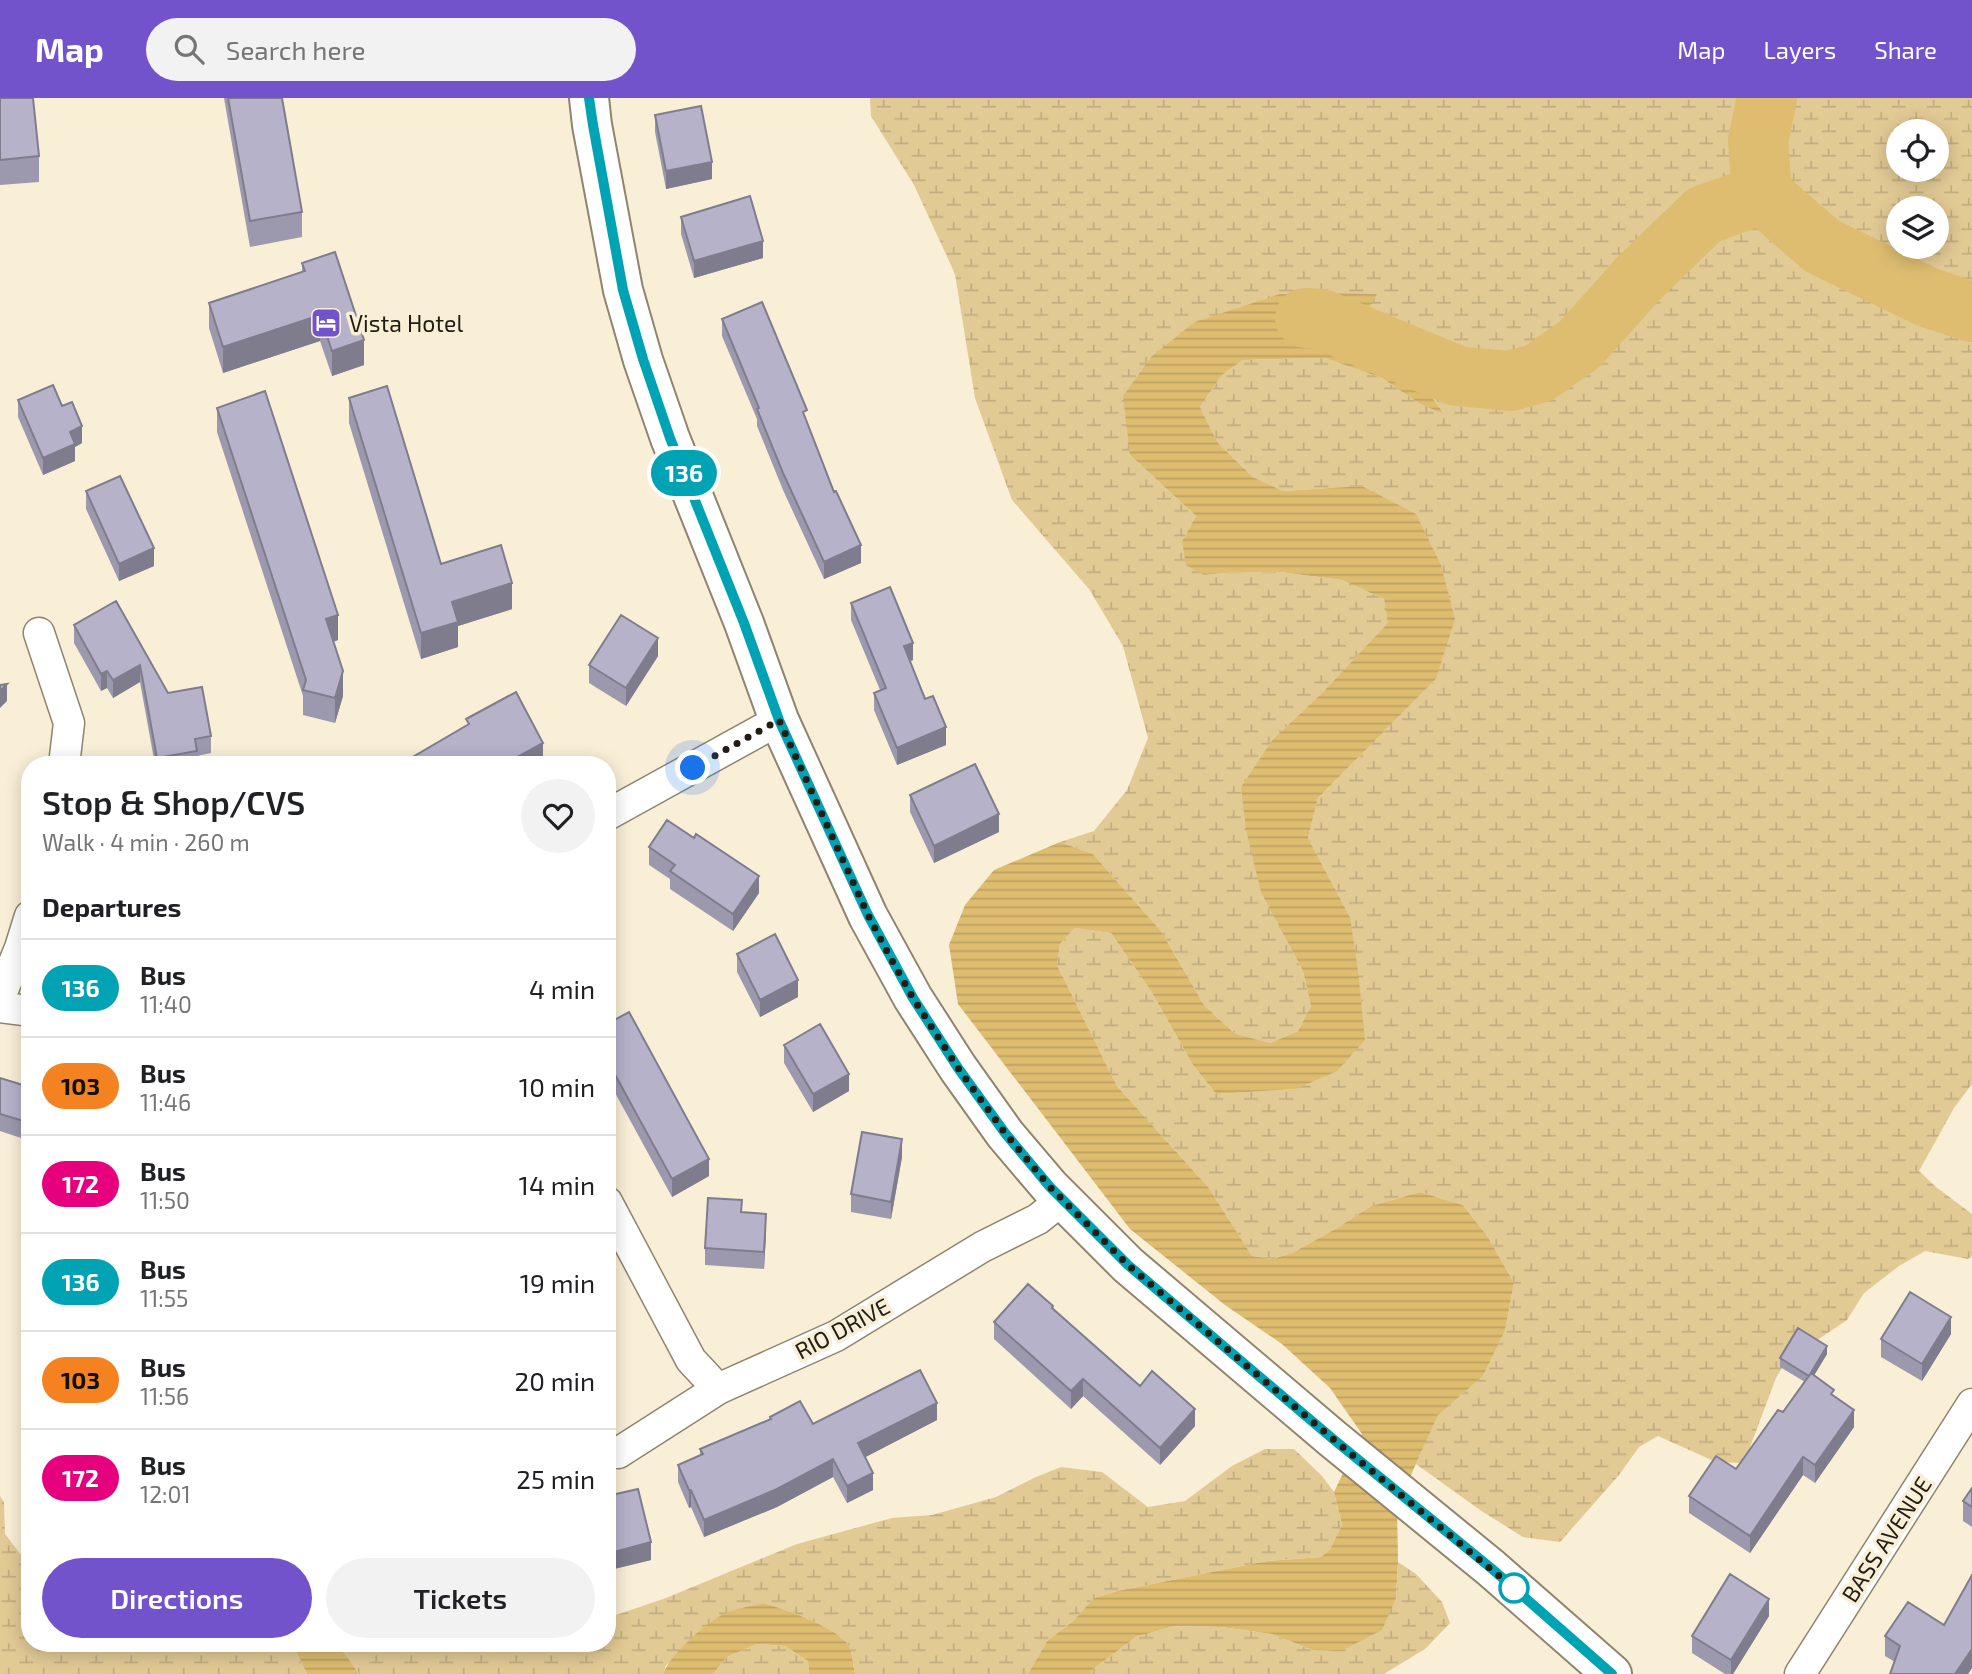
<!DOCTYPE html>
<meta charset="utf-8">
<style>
:root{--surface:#fff;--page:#f2f2f2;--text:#202124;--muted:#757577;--line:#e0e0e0;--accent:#7353cc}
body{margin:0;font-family:"Exo 2",sans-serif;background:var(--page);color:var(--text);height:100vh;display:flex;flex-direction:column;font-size:26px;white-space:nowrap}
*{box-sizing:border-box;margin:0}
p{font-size:23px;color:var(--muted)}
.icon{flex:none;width:38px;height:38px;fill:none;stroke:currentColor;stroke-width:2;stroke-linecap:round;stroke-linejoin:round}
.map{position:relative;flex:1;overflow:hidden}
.drawer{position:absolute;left:21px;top:658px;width:595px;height:896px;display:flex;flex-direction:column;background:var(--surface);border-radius:28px;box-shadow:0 4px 18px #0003}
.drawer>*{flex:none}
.badge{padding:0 14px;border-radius:23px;font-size:24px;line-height:46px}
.controls{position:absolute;left:1886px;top:21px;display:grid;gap:14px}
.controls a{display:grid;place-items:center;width:63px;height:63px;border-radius:50%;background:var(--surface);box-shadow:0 4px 18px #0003;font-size:35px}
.you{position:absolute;width:35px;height:35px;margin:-18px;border:5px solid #fff;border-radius:50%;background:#1a73e8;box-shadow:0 0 0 10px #1a73e833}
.map>.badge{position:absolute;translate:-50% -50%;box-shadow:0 0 0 4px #fff}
h2{padding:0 21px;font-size:26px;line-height:63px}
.round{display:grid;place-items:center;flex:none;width:74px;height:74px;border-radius:37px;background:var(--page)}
.overview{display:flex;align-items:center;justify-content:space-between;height:119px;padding:0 21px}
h1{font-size:33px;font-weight:600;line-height:52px}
.cta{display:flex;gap:14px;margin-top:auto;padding:14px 21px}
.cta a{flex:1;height:80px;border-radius:42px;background:var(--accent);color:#fff;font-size:28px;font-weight:600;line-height:80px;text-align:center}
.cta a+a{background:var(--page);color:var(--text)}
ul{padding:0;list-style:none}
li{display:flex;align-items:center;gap:21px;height:98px;padding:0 21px;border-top:2px solid var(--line)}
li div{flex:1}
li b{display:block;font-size:26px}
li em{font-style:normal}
li .badge{min-width:77px;font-weight:700;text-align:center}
header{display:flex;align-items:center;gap:42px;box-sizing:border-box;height:98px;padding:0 35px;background:var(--accent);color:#fff}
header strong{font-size:33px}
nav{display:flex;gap:38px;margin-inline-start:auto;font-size:24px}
.search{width:490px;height:63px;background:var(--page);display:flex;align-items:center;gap:18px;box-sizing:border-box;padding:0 24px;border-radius:38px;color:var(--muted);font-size:26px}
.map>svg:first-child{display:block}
.wetland{fill:url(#wetland-marsh);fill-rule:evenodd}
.water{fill:url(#water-rules)}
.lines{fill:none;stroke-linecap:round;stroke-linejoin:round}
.river{stroke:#debd71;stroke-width:60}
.street-casing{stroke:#8f856f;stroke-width:33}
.secondary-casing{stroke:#8f856f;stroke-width:42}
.street{stroke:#fff;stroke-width:30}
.secondary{stroke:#fff;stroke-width:38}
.wall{fill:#9c99ae}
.shaded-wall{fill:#7f7d8d}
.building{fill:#b5b2ca;stroke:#7f7d8d;stroke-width:2}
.line-casing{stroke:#fff;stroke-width:16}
.line{stroke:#00a3b4;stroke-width:10}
.walk{stroke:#211d14;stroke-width:7;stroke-dasharray:0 12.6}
.stop-dot{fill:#fff;stroke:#00a3b4;stroke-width:3.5}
.labels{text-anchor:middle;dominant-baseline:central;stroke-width:7;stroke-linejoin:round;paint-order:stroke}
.poi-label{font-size:23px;fill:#211d14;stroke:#f9eed6;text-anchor:start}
.street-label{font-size:23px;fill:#211d14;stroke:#f9eed6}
</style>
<header>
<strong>Map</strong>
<div class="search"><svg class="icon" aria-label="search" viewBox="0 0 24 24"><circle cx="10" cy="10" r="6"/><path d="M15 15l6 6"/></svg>Search here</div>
<nav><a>Map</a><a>Layers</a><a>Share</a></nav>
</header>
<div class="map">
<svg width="1972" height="1576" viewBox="0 0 1972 1576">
<defs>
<pattern id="wetland-marsh" width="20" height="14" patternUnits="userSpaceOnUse" patternTransform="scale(1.75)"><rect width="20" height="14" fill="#e2ca95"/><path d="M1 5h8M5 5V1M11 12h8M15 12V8" fill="none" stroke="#c2ad80"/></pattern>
<pattern id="water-rules" width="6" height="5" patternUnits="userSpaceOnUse" patternTransform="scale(1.75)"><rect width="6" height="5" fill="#debd71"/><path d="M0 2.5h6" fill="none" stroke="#bea261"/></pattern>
</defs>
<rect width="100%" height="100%" fill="#f9eed6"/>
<path class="wetland" d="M870 0H1972V986L1954 1010 1919 1073 1936 1089 1972 1116V1158L1968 1161 1925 1153 1899 1168 1864 1195 1847 1222 1786 1263 1776 1280 1744 1365 1716 1364 1658 1338 1639 1349 1619 1377 1560 1444 1523 1439 1480 1412 1416 1366 1438 1316 1483 1278 1505 1233 1514 1185 1488 1139 1463 1107 1420 1094 1371 1108 1337 1130 1292 1155 1273 1161 1252 1158 1209 1090 1117 988 1057 867 1060 846 1075 830 1111 835 1151 893 1193 967 1216 996 1296 991 1350 819 1308 740 1318 700 1436 581 1363 388 1283 393 1253 379 1218 345 1200 309 1222 277 1243 262 1324 260 1382 280 1420 306 1443 315 1403 260 1361 236 1367 213 1376 196H1280L1130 357 1196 418 1182 443 1204 477 1225 475 1280 474 1342 482 1384 501 1389 525 1322 595 1273 641 1284 837 1303 873 1311 908 1298 933 1270 945 1234 935 1204 907 1161 833 1093 756 1060 744 1094 733 1127 692 1148 640 1123 548 1089 491 1012 402 975 300 955 176 914 87 871 18ZM1899 33H1937V72H1899ZM1899 110H1937V149H1899Z
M1265 1351H1294L1322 1378 1334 1394 1342 1427 1330 1451 1321 1459 1267 1463 1117 1493 1094 1500 1073 1523 1047 1543 1028 1576H855C853 1568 853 1556 849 1548 839 1530 785 1511 764 1505L666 1567 663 1576H359L346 1557 333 1545H607V1520L666 1500 797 1446 892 1420 932 1417 996 1399 1036 1379 1061 1369 1102 1374 1148 1409 1185 1403 1232 1368Z
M0 1398 4 1404 5 1436 25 1462 30 1463V1545H292L307 1576H0Z
M1398 1464 1416 1476 1442 1504 1450 1525 1425 1551 1384 1576H1091L1092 1572 1136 1539 1174 1528 1221 1529 1272 1536 1312 1552 1396 1500Z
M757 1546 785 1548 808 1563 809 1576H713L727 1559Z"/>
<path class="water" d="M1330 195 1377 196 1367 213 1361 236 1403 260 1444 316 1420 306 1382 280 1324 260 1243 262 1222 277 1200 309 1218 345 1253 379 1283 393 1362 388 1416 416 1441 467 1455 521 1436 581 1318 700 1308 740 1350 819 1358 873 1365 942 1337 973 1296 991 1216 996 1193 967 1151 893 1111 835 1075 830 1060 846 1057 867 1117 988 1209 1090 1252 1158 1273 1161 1292 1155 1337 1130 1371 1108 1420 1094 1463 1107 1488 1139 1514 1185 1505 1233 1483 1278 1438 1317 1397 1408 1398 1464 1396 1500 1382 1532 1341 1553 1312 1552 1272 1536 1221 1529 1174 1528 1136 1539 1092 1572 1091 1576H1028L1047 1543 1073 1523 1094 1500 1117 1493 1267 1463 1321 1459 1330 1451 1342 1427 1334 1394 1362 1336 1330 1290 1282 1246 1225 1207 1130 1131 958 906 949 847 965 807 994 772 1060 744 1093 756 1161 833 1204 907 1234 935 1270 945 1298 933 1311 908 1303 873 1261 794 1246 732 1241 689 1273 641 1322 595 1388 525 1384 501 1342 482 1280 474 1225 475 1204 477 1186 467 1182 443 1196 418 1130 357 1123 298 1152 258 1195 224 1280 196Z
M764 1505C785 1511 839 1530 849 1548 853 1556 853 1568 855 1576H809L808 1563 785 1548 757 1546 727 1559 713 1576H663C670 1557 707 1523 726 1515 738 1510 752 1508 764 1505Z
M292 1545H333L346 1557 359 1576H307Z"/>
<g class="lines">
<path class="river" d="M1767 0 1758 43 1762 96 1822 148 1927 199 1972 214
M1305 220 1321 221 1457 278 1510 283 1539 275 1580 246 1638 181 1704 117 1762 96"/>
<g class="street-casing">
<path id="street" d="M39 535 69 625 64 667
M607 717 779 622
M0 899 20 850 30 818
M0 909 30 913
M607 1104 691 1262 718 1291
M618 1355 718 1291 836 1238 982 1149 1038 1121 1063 1101
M1800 1576 1972 1306"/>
</g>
<g class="secondary-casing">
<path id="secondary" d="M589 0 592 27 623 192 643 262 670 340 744 525 779 622 868 818 913 900 958 970 1005 1036 1050 1089 1128 1167 1333 1341 1491 1470 1612 1576"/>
</g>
<use href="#street" class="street"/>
<use href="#secondary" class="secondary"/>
</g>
<path class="wall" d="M0 0 39 58V84L0 87Z
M224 0H282L302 114V139L250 149Z
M655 17 712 81 666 91 655 34Z
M681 119 763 160 694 180 681 136Z
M302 165 364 267 332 278 320 243 223 275 209 230V205L302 174Z
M722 221 807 323 861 465 824 481 783 392 757 328V321L722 238Z
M349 300 441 466 512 511 458 528V549L421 561 349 325Z
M18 302 62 308 82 345 75 349V363L43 377 18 319Z
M217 310 338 542 333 544 343 598 335 625 303 617V598L217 334Z
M86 393 154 468 119 483 86 411Z
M116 503 168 595 211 638V655L197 658V667H155L140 584 113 600 107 590 101 593 74 545V527Z
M851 505 913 562 910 563 946 647 897 667 874 612V595L880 592 851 522Z
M658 558 626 608 589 585V567Z
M910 697 999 734 934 765 910 714Z
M694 740 759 795 733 833 670 791V781L649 767V749Z
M737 856 798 899 760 919 737 874Z
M607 926 709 1078 672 1099 607 980Z
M784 947 849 993 813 1014 784 965Z
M0 980 26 988 30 982V1043L0 1033Z
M902 1059 891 1121 851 1114V1096Z
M742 1114 766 1133 764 1171 705 1167V1150Z
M1053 1211 1140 1288 1195 1328 1160 1367 1083 1298 1071 1311 994 1241V1224Z
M1951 1236 1922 1283 1881 1259V1241Z
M1827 1256 1814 1277 1834 1298 1854 1329 1815 1385 1803 1377 1750 1455 1689 1415V1398L1736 1371 1783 1314 1805 1284 1780 1269V1260Z
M770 1319 813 1326 937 1322 865 1359 873 1392 847 1405 833 1379 777 1409 704 1439 691 1409 689 1410 678 1384V1367L700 1357V1351L770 1322Z
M1972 1390V1429L1963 1423V1403Z
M607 1398 651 1462 614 1471 610 1458Z
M1972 1477V1570L1968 1576H1890L1895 1564 1885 1558V1538L1944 1527Z
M1769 1518 1733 1576H1725L1692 1555V1538Z"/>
<path class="shaded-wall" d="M712 64V81L666 91V73Z
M763 143V160L694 180V163Z
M320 217V243L223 275V249Z
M364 242V267L332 278V253Z
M82 328V345L75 349V363L43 377V360L70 334Z
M861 447V465L824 481V464Z
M154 450V468L119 483V466Z
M512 485V511L458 528V549L421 561V535L452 504Z
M338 517V542L326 546V521Z
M658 540V558L626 608V590Z
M913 545V562L904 566V548Z
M140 567V584L113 600V582Z
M107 573V590L101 593V576Z
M343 573V598L335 625V600Z
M7 586V603L0 610V593Z
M946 629V647L897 667V650Z
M543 645V662L535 667H503Z
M999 716V734L934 765V748Z
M759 778V795L733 833V816Z
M798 882V899L760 919V902Z
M849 976V993L813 1014V996Z
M902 1041V1059L891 1121V1104Z
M709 1061V1078L672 1099V1081Z
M766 1116V1133L764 1171V1154Z
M1951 1219V1236L1922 1283V1266Z
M1827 1248V1256L1809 1286V1278Z
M1083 1281V1298L1071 1311V1293Z
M937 1305V1322L858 1363V1345Z
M1195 1311V1328L1160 1367V1350Z
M1854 1312V1329L1815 1385V1367Z
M1803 1359V1377L1750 1455V1438Z
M833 1361V1379L777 1409 704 1439V1422Z
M873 1375V1392L847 1405V1388Z
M689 1392H691V1409L689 1410Z
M610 1440V1458H607V1441Z
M651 1444V1462L614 1471V1454Z
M1769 1501V1518L1733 1576H1731V1562Z
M1972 1551V1570L1968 1576H1955Z"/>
<path class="building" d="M0 0H33L39 58 0 62Z
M228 0H282L302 114 250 123Z
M701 8 712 64 666 73 655 17Z
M750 98 763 143 694 163 681 119Z
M335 154 364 242 332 253 320 217 223 249 209 205 305 173 302 165Z
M762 204 807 312 803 314 834 394 836 393 861 447 824 464 783 375 757 311 759 310 722 221Z
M53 287 62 308 72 304 82 328 70 334 75 346 43 360 18 302Z
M387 288 441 466 501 447 512 485 452 504 458 524 421 535 349 300Z
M265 293 338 517 326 521 343 573 335 600 303 592 306 582 217 310Z
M120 378 154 450 119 466 86 393Z
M890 489 913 545 904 548 925 601 933 598 946 629 897 650 874 595 886 590 851 505Z
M116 503 168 595 202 589 211 638 195 641 197 653 157 660 140 567 113 582 107 573 101 576 74 527Z
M621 517 658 540 626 590 589 567Z
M7 586 0 593V587Z
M516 594 543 645 503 667H491L490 664 485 667H399L469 626 466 621Z
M975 666 999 716 934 748 910 697Z
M667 722 694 740 696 736 759 778 733 816 670 773 675 767 649 749Z
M775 836 798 882 760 902 737 856Z
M629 914 709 1061 672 1081 607 962V926Z
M820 926 849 976 813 996 784 947Z
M0 980 26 988 28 981 30 982V1025L0 1016Z
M862 1034 902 1041 891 1104 851 1096Z
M708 1100 742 1102 741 1114 766 1116 764 1154 705 1150Z
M1028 1186 1053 1208 1052 1210 1140 1288 1152 1273 1195 1311 1160 1350 1083 1281 1071 1293 994 1224Z
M1910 1194 1951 1219 1922 1266 1881 1241Z
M1798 1230 1827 1248 1809 1278 1780 1260Z
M920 1272 937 1305 858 1345 873 1375 847 1388 833 1361 777 1391 704 1422 691 1392H689L678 1367 703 1356 700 1351 771 1321 770 1319 800 1303 813 1326Z
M1811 1275 1834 1292 1831 1296 1854 1312 1815 1367 1803 1359 1750 1438 1689 1398 1716 1358 1736 1371 1778 1312 1783 1314Z
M1972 1390V1409L1963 1403Z
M638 1391 651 1444 614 1454 610 1440 607 1441V1398Z
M1730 1476 1769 1501 1731 1562 1692 1538Z
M1972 1477V1551L1955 1576H1890L1900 1548 1885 1538 1908 1504 1944 1527Z"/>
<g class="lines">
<g class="line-casing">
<path id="line" d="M589 0 593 27 623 192 643 261 670 340 744 525 779 622 846 769 868 817 913 900 958 970 1005 1035 1050 1089 1128 1167 1333 1341 1491 1470 1612 1576"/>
</g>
<use href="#line" class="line"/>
<path class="walk" d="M693 670 779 622 868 817 890 859 913 900 958 970 1005 1035 1050 1089 1128 1167 1333 1341 1514 1490"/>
</g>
<defs>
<g id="hotel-square" transform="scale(1.575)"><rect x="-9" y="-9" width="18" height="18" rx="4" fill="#7353cc" stroke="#f9eed6"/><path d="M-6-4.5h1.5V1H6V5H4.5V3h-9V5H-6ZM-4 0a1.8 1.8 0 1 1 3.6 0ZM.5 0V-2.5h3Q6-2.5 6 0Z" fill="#fff"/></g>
</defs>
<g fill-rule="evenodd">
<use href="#hotel-square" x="326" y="225"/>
</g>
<circle class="stop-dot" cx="1514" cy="1490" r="14"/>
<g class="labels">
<g class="poi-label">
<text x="349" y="225">Vista Hotel</text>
</g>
<g class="street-label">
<text transform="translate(842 1230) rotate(-28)">RIO DRIVE</text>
<text transform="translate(1886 1441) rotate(-57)">BASS AVENUE</text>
</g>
</g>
</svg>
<div class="controls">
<a><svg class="icon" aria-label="locate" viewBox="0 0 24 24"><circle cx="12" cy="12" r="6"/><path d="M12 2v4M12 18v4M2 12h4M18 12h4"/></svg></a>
<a><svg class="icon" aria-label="layers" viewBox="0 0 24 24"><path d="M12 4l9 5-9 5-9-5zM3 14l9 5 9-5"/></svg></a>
</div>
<div class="you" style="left:693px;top:670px"></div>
<b class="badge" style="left:684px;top:375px;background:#00a3b4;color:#fff">136</b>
<section class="drawer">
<div class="overview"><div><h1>Stop &amp; Shop/CVS</h1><p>Walk · 4 min · 260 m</p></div><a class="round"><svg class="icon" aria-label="heart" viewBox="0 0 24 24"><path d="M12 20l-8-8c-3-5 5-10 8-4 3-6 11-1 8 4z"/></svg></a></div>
<h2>Departures</h2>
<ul>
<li><span class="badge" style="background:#00a3b4;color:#fff">136</span><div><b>Bus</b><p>11:40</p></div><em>4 min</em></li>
<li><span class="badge" style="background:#f58220;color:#111">103</span><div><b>Bus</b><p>11:46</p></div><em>10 min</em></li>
<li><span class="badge" style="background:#e6007e;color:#fff">172</span><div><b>Bus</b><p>11:50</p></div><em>14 min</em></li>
<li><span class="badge" style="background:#00a3b4;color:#fff">136</span><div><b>Bus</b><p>11:55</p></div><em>19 min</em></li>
<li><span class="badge" style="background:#f58220;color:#111">103</span><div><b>Bus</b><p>11:56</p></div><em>20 min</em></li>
<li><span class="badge" style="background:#e6007e;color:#fff">172</span><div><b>Bus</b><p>12:01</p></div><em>25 min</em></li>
</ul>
<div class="cta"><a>Directions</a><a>Tickets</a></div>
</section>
</div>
